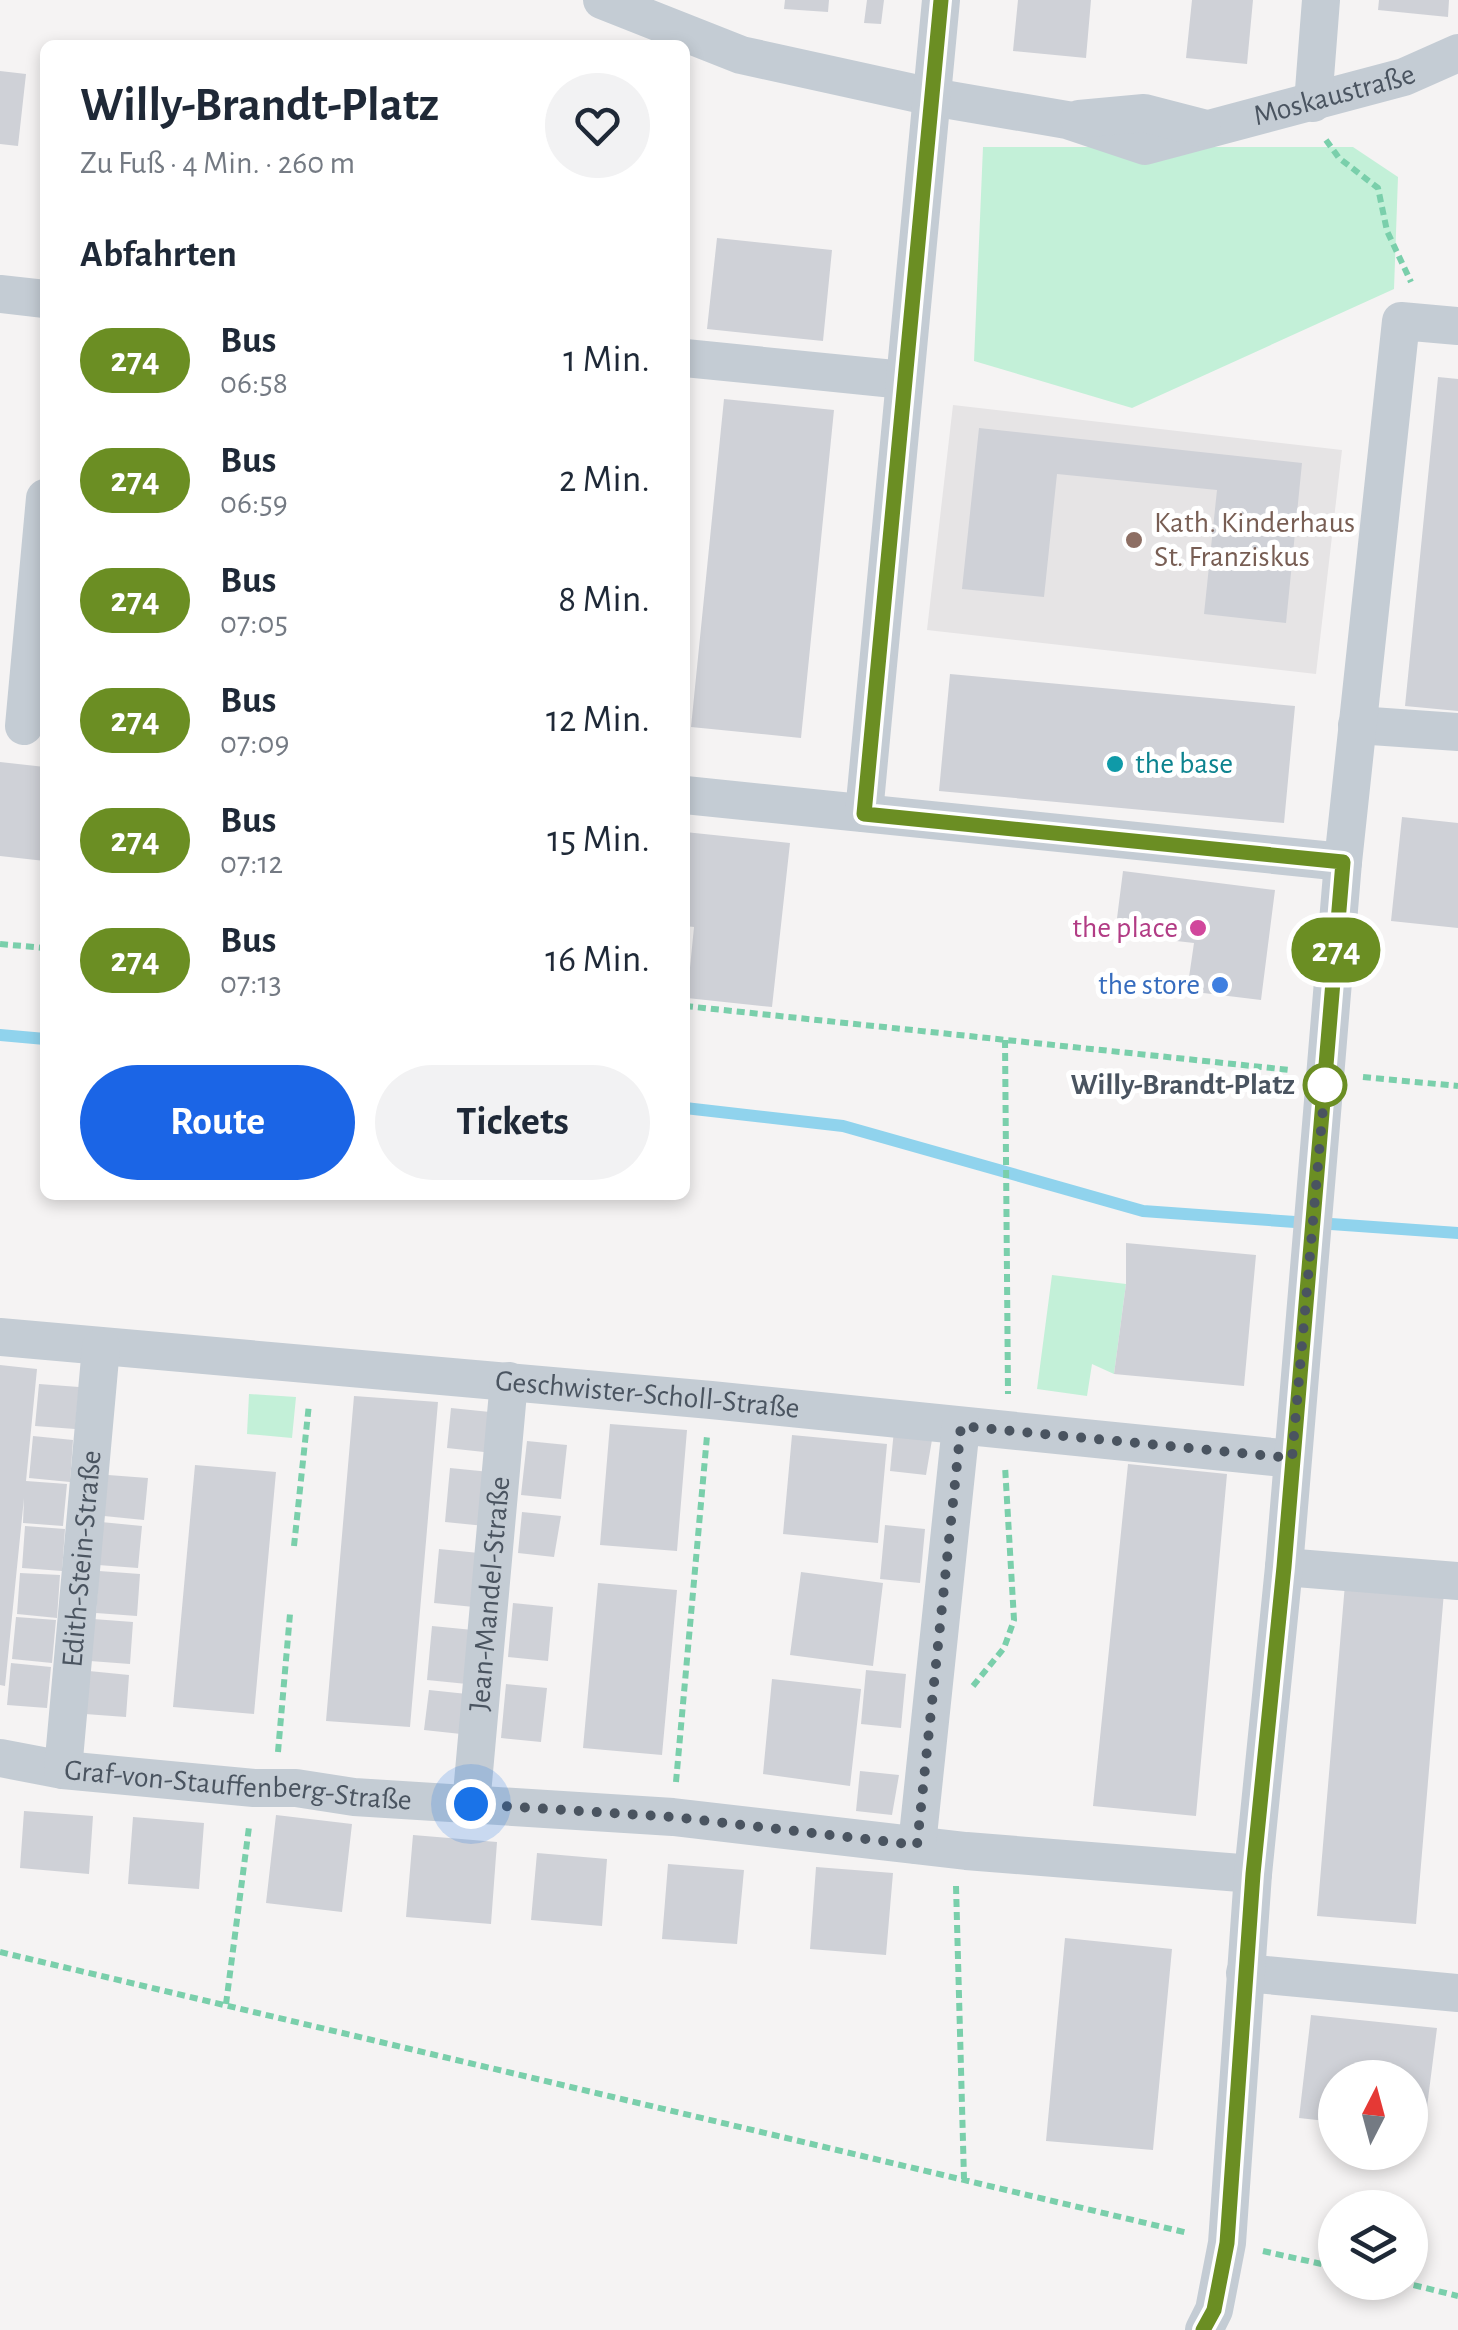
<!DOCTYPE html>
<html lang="de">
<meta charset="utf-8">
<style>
:root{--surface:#fff;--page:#f2f2f3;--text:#1f2937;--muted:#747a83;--accent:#1b65e6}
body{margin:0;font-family:"Alegreya Sans",sans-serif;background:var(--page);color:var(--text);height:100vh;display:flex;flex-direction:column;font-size:38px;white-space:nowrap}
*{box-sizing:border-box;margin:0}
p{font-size:32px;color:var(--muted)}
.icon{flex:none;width:55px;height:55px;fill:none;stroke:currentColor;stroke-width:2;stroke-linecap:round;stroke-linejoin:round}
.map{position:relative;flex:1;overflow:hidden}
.side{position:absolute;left:40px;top:40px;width:650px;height:1160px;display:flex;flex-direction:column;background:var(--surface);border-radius:15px;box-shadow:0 5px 15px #0003}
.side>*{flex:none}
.badge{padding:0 20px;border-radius:32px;font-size:35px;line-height:65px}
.needle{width:65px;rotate:6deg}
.controls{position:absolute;left:1318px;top:2060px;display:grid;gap:20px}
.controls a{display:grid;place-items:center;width:110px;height:110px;border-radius:50%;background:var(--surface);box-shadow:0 5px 15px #0003;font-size:50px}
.you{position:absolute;width:50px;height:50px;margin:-25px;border:8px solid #fff;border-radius:50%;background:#1a73e8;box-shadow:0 0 0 15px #1a73e833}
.map>.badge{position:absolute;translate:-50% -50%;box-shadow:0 0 0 5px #fff}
h2{padding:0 40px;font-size:38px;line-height:90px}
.round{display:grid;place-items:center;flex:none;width:105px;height:105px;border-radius:52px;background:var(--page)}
.head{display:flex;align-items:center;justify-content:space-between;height:170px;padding:0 40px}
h1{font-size:48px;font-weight:700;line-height:75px}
.cta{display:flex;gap:20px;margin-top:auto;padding:20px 40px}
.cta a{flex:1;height:115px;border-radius:60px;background:var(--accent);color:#fff;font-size:40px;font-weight:700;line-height:115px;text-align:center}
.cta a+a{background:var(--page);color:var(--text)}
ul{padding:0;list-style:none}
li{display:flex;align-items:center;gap:30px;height:120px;padding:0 40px}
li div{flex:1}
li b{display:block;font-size:38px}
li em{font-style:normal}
li .badge{min-width:110px;font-weight:700;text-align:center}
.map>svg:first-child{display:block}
.education{fill:#e6e4e5}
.green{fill:#c3f0d8}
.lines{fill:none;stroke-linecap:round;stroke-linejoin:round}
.stream{stroke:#90d3ed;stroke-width:12}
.building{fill:#cfd1d7}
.path{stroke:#7acfab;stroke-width:6;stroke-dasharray:8 5;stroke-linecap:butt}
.minor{stroke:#c4ccd4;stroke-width:38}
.line-casing{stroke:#fff;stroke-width:22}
.line{stroke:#6b8e23;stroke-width:15}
.walk{stroke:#4a5460;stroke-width:10;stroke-dasharray:0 18}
.education-dot{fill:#8d6e63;stroke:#fff;stroke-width:4}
.culture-dot{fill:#0f9aa8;stroke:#fff;stroke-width:4}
.hotel-dot{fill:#d1479c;stroke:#fff;stroke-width:4}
.shop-dot{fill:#3f7fe0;stroke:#fff;stroke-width:4}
.stop-dot{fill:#fff;stroke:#6b8e23;stroke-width:5}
.labels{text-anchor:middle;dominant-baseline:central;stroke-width:10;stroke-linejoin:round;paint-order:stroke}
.street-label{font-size:30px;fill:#4a5460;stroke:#fff}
.education-label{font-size:30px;fill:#785e54;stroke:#fff;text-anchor:start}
.culture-label{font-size:30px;fill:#0d838f;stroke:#fff;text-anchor:start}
.hotel-label{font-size:30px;fill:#b23c85;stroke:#fff;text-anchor:end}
.shop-label{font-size:30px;fill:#366cbe;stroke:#fff;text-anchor:end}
.stop-label{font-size:30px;font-weight:bold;fill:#4a5460;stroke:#fff;text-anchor:end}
</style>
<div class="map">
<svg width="1458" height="2330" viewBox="0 0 1458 2330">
<rect width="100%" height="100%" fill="#f5f3f3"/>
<path class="education" d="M953 405 1342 450 1316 674 927 630Z"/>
<path class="green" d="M983 147H1353L1398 177 1394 289 1132 408 974 361Z
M1052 1275 1126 1284 1114 1374 1092 1364 1087 1396 1037 1389Z
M249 1394 296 1397 292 1438 247 1434Z"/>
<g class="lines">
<path class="stream" d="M0 1035 45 1039
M685 1108 843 1126 1143 1211 1295 1222
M1331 1224 1458 1233"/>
</g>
<path class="building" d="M785 0H829L828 12 784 9Z
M867 0H884L881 24 864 23Z
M1018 0H1091L1086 58 1013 51Z
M1192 0H1253L1247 64 1186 58Z
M1379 0H1449L1448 17 1378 10Z
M0 71 26 74 18 146 0 144Z
M717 238 832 250 823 341 707 329Z
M1438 377 1458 379V711L1405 706Z
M724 399 834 410 801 738 691 727Z
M979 428 1302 463 1286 623 1204 614 1217 490 1057 474 1044 597 962 589Z
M950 674 1295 706 1284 823 939 791Z
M0 762 45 767V861L0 856Z
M1402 817 1458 823V928L1391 921Z
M685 832 790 843 772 1007 687 998 694 927 685 926Z
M1123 871 1275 890 1261 1000 1187 991 1194 943 1115 934Z
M1126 1243 1256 1255 1244 1386 1114 1374 1126 1284Z
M0 1365 37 1369 26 1481 67 1484 63 1526 23 1523 24 1498 5 1686 0 1685Z
M39 1384 79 1387 75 1429 35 1426Z
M354 1396 438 1402 410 1727 326 1721Z
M451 1408 490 1412 484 1452 447 1448Z
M610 1424 687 1430 677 1551 600 1545Z
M894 1430 933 1434 926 1475 890 1471Z
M792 1435 887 1444 878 1543 783 1534Z
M33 1436 73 1440 70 1482 29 1478Z
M527 1441 567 1445 561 1499 521 1495Z
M1128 1464 1227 1474 1196 1816 1093 1806Z
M195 1465 276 1472 254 1714 173 1707Z
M450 1468 490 1472 485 1526 445 1522Z
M108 1475 148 1478 144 1520 104 1516Z
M522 1512 561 1516 554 1557 518 1553Z
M101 1522 142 1526 138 1568 98 1565Z
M885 1525 925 1529 920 1583 880 1579Z
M25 1526 65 1529 62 1571 22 1568Z
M439 1549 479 1553 474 1607 434 1603Z
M99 1571 140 1574 137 1616 96 1613Z
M801 1572 883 1583 873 1666 790 1655Z
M20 1573 60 1575 57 1618 17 1614Z
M598 1583 677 1590 662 1755 583 1748Z
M1345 1584 1444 1592 1416 1924 1317 1916Z
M513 1603 553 1607 548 1661 508 1657Z
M16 1617 56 1620 52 1663 12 1659Z
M93 1619 133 1622 130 1664 90 1661Z
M432 1626 473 1630 467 1684 427 1680Z
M11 1663 51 1667 47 1708 7 1705Z
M866 1670 906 1674 901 1728 861 1724Z
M89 1671 129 1675 126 1717 85 1714Z
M772 1679 861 1689 850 1786 763 1774Z
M506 1684 547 1688 541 1742 501 1738Z
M429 1690 467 1694 461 1734 424 1730Z
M860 1771 899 1775 892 1815 856 1811Z
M24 1811 93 1816 89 1874 20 1868Z
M276 1815 352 1824 342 1912 266 1903Z
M133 1817 204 1823 199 1889 128 1884Z
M413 1835 497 1842 491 1924 406 1917Z
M537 1853 607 1859 602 1926 531 1920Z
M668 1864 744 1870 737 1944 662 1939Z
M816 1867 893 1873 886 1955 810 1949Z
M1065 1938 1172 1949 1153 2150 1046 2141Z
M1311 2015 1437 2028 1424 2131 1410 2130V2078H1335V2122L1299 2118Z"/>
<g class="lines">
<path class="path" d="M1326 140 1339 158 1378 188 1387 231 1411 282
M0 944 45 948
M685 1006 1290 1070
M1005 1040 1008 1394
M1363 1077 1458 1086
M294 1546 309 1404
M973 1686 1004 1648 1014 1620 1005 1466
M278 1752 290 1614
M676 1782 707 1436
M956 1886 964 2179
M0 1952 1188 2233
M226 2004 249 1827
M1263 2251 1335 2267
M1401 2282 1458 2296"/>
<g class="minor">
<path id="s1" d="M602 0 741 55 932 97 1067 120 1145 146 1404 77 1458 53"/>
<path d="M1313 103 1321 0"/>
<path d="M1079 119 1144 113 1202 128"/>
<path d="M0 294 45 299"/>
<path d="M685 358 904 380"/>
<path d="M1357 725 1458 732"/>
<path d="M24 726 45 498"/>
<path d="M685 795 1343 862"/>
<path d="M864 813 941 0"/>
<path id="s2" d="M0 1337 711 1400 1292 1459"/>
<path d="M1284 1567 1458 1581"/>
<path id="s3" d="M0 1758 63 1770 254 1788H296L354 1797 673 1817 966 1851 1253 1874"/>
<path id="s4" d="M63 1770 101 1347"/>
<path id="s5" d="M471 1805 509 1381"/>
<path d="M917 1845 961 1426"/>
<path d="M1245 1973 1458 1993"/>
<path d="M1204 2330 1214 2310 1227 2243 1253 1874 1284 1567 1343 862 1401 321 1458 326"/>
</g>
</g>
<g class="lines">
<g class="line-casing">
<path id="line" d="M941 0 864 814 1343 862 1284 1567 1253 1874 1227 2243 1214 2310 1203 2330"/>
</g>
<use href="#line" class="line"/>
<path class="walk" d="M471 1804 673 1817 917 1845 961 1426 1292 1458 1326 1074 1325 1085"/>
</g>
<circle class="education-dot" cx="1134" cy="540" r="10"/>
<circle class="culture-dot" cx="1115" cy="764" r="10"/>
<circle class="hotel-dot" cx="1198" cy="928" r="10"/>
<circle class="shop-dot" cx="1220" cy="985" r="10"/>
<circle class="stop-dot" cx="1325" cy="1085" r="20"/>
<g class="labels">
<g class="street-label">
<text stroke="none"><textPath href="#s1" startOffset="760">Moskaustraße</textPath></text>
<text stroke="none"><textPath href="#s2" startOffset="650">Geschwister-Scholl-Straße</textPath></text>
<text stroke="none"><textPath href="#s4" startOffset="212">Edith-Stein-Straße</textPath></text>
<text stroke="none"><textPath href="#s5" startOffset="212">Jean-Mandel-Straße</textPath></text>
<text stroke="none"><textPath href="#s3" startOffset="240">Graf-von-Stauffenberg-Straße</textPath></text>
</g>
<g class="education-label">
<text x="1154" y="523">Kath. Kinderhaus<tspan x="1154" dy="34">St. Franziskus</tspan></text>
</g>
<g class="culture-label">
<text x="1135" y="764">the base</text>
</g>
<g class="hotel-label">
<text x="1178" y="928">the place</text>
</g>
<g class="shop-label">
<text x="1200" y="985">the store</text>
</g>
<g class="stop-label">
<text x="1295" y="1085">Willy-Brandt-Platz</text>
</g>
</g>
</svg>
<div class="controls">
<a><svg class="needle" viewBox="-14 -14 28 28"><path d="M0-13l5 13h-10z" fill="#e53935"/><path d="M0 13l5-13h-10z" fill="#747a83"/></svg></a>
<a><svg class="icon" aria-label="layers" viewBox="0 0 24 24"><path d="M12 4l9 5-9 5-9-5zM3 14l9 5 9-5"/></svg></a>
</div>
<div class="you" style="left:471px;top:1804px"></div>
<b class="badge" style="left:1336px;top:950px;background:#6b8e23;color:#fff">274</b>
<section class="side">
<div class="head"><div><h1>Willy-Brandt-Platz</h1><p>Zu Fuß · 4 Min. · 260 m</p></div><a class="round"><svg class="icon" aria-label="heart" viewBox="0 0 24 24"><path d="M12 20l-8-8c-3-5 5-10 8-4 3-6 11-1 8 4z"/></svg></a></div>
<h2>Abfahrten</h2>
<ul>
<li><span class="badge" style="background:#6b8e23;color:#fff">274</span><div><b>Bus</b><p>06:58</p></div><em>1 Min.</em></li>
<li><span class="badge" style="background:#6b8e23;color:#fff">274</span><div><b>Bus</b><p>06:59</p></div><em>2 Min.</em></li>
<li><span class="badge" style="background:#6b8e23;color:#fff">274</span><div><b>Bus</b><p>07:05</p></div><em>8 Min.</em></li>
<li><span class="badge" style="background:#6b8e23;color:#fff">274</span><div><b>Bus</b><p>07:09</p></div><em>12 Min.</em></li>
<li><span class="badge" style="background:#6b8e23;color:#fff">274</span><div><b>Bus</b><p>07:12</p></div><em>15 Min.</em></li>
<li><span class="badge" style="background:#6b8e23;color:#fff">274</span><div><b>Bus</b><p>07:13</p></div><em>16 Min.</em></li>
</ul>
<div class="cta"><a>Route</a><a>Tickets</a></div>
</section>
</div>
